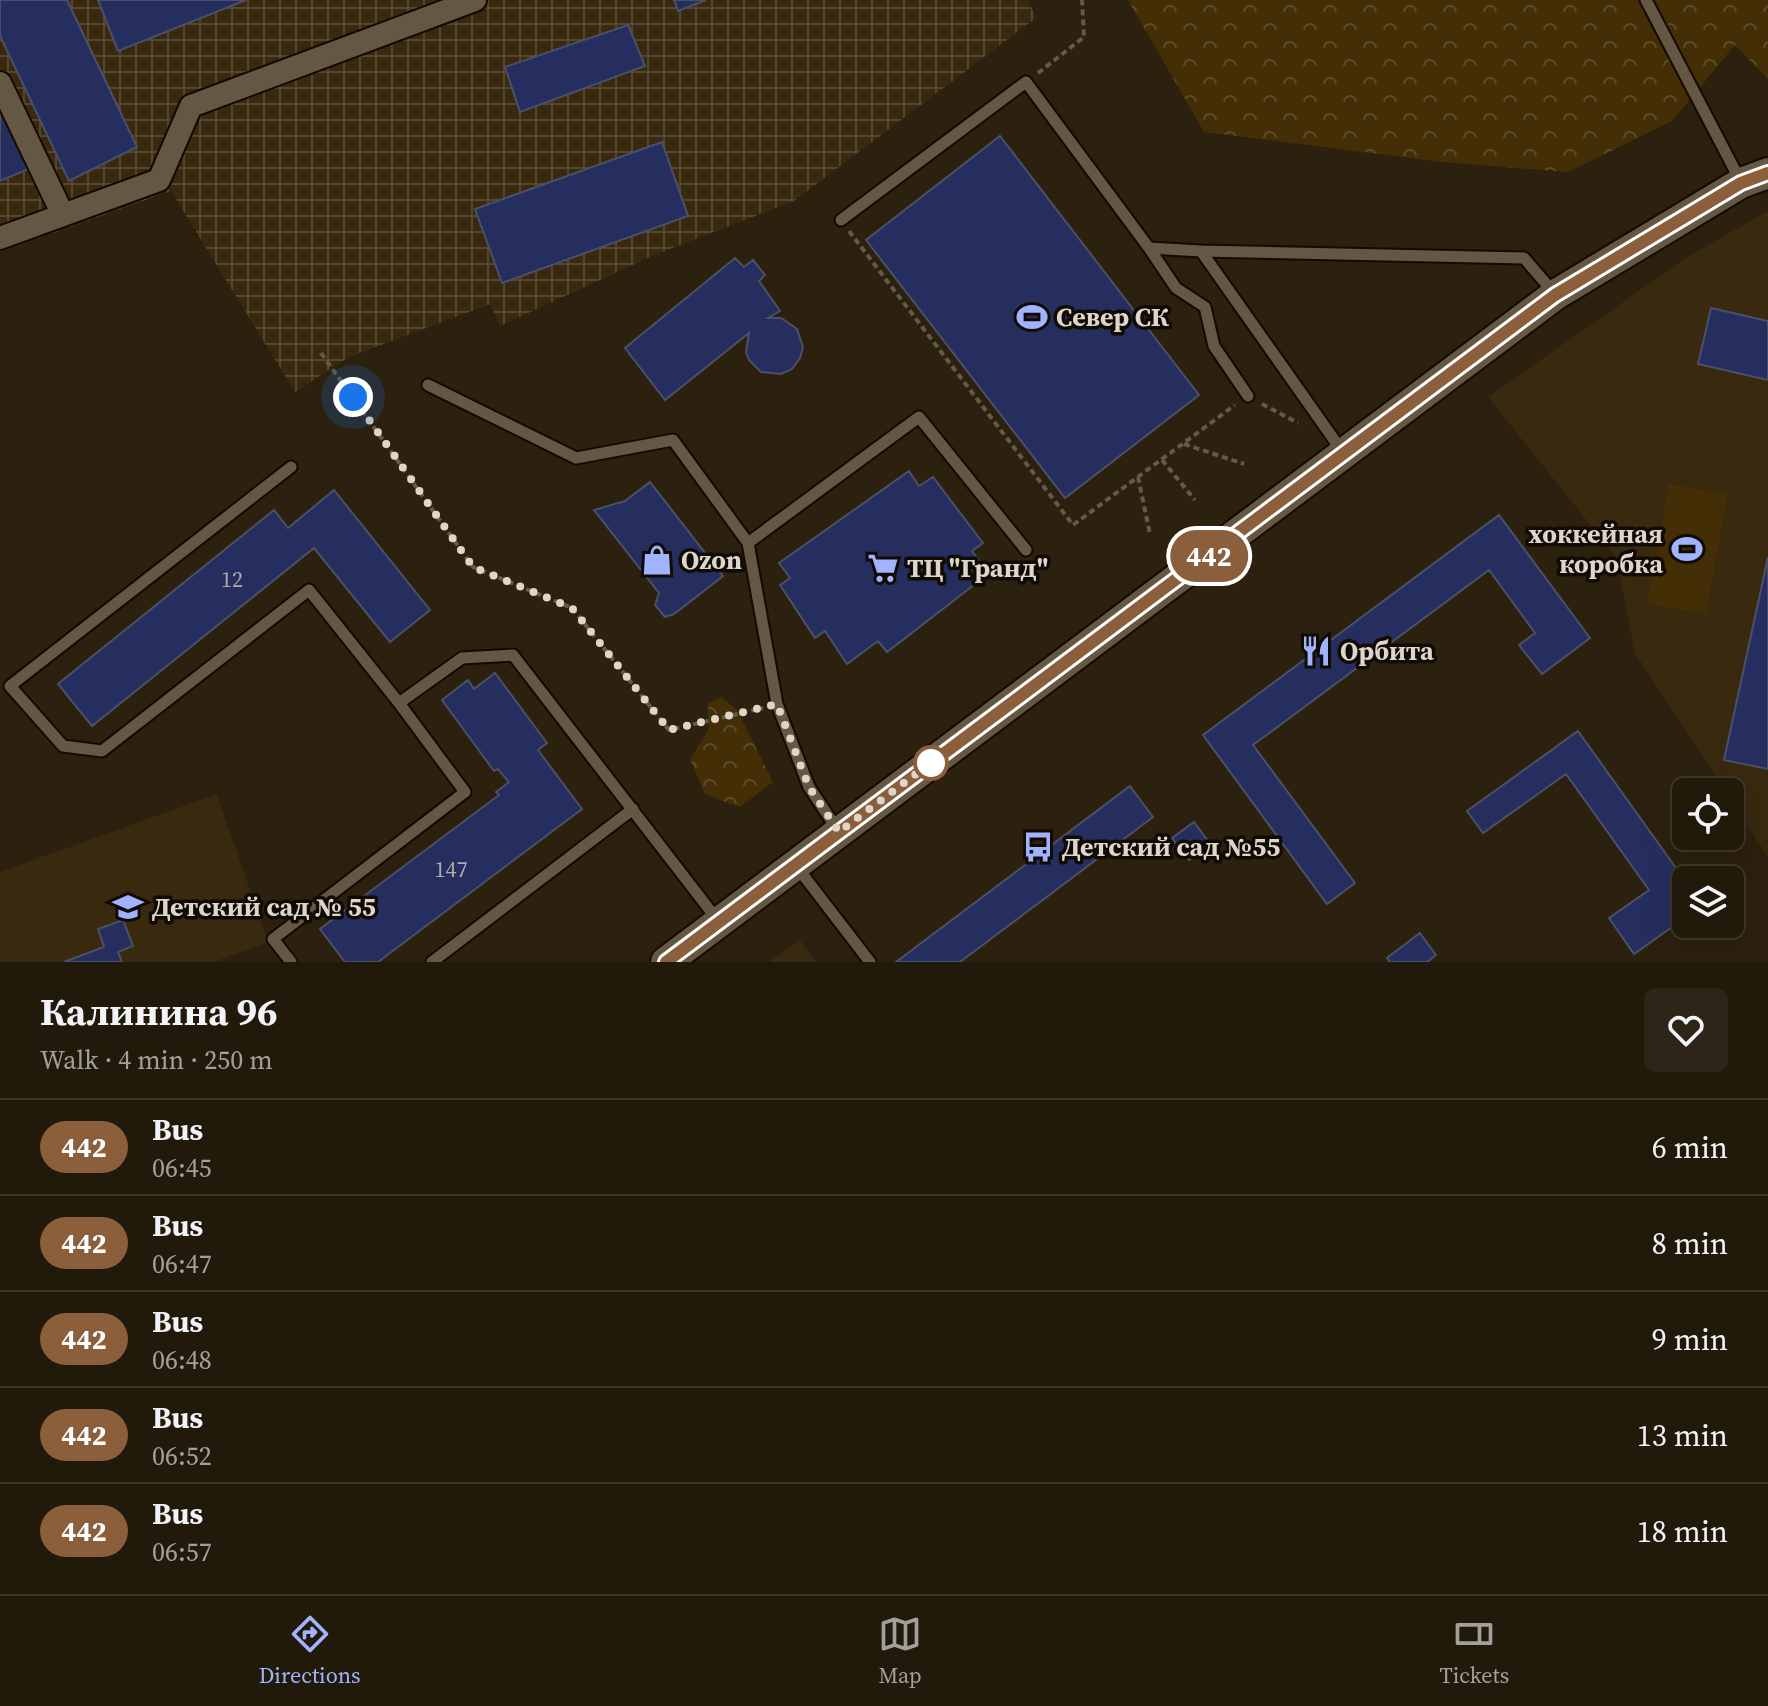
<!DOCTYPE html>
<meta charset="utf-8">
<style>
:root{--surface:#21190a;--page:#2d2618;--text:#f1f3f6;--muted:#a2a09c;--line:#3e382b;--accent:#a1b3fd}
body{margin:0;font-family:"Source Serif 4",serif;background:var(--page);color:var(--text);height:100vh;display:flex;flex-direction:column;font-size:30px;white-space:nowrap}
*{box-sizing:border-box;margin:0}
p{font-size:26px;color:var(--muted)}
.icon{flex:none;width:44px;height:44px;fill:none;stroke:currentColor;stroke-width:2;stroke-linecap:round;stroke-linejoin:round}
.map{position:relative;height:962px;overflow:hidden}
.panel{display:flex;flex-direction:column;background:var(--surface);flex:1}
.panel>*{flex:none}
.badge{padding:0 16px;border-radius:26px;font-size:28px;line-height:52px}
.buttons{position:absolute;left:1672px;top:778px;display:grid;gap:16px}
.buttons a{display:grid;place-items:center;width:72px;height:72px;border-radius:12px;background:var(--surface);box-shadow:0 8px 32px #0002,0 0 0 2px var(--line);font-size:40px}
.you{position:absolute;width:40px;height:40px;margin:-20px;border:6px solid #fff;border-radius:50%;background:#1a73e8;box-shadow:0 0 0 12px #1a73e833}
.map>.badge{position:absolute;translate:-50% -50%;box-shadow:0 0 0 4px #fff}
.round{display:grid;place-items:center;flex:none;width:84px;height:84px;border-radius:12px;background:var(--page)}
.headline{display:flex;align-items:center;justify-content:space-between;height:136px;padding:0 40px}
h1{font-size:38px;font-weight:700;line-height:60px}
ul{padding:0;list-style:none}
li{display:flex;align-items:center;gap:24px;height:96px;padding:0 40px;border-top:2px solid var(--line)}
li div{flex:1}
li b{display:block;font-size:30px}
li em{font-style:normal}
li .badge{min-width:88px;font-weight:700;text-align:center}
.tabs{display:flex;justify-content:space-around;align-items:center;height:112px;border-top:2px solid var(--line);background:var(--surface);font-size:22px;color:var(--muted)}
.tabs a{display:grid;justify-items:center;gap:4px}
.tabs .on{color:var(--accent)}
.map>svg:first-child{display:block}
.built{fill:#38290f}
.industrial{fill:url(#industrial-grid)}
.grass{fill:#432e05}
.forest{fill:url(#forest-crowns)}
.building{fill:#252e5f;stroke:#4b5066;stroke-width:2}
.lines{fill:none;stroke-linecap:round;stroke-linejoin:round}
.lane-casing{stroke:#140a00;stroke-width:15}
.street-casing{stroke:#140a00;stroke-width:26}
.secondary-casing{stroke:#140a00;stroke-width:34}
.path{stroke:#645a49;stroke-width:4;stroke-dasharray:6 4;stroke-linecap:butt}
.lane{stroke:#645743;stroke-width:11}
.street{stroke:#645743;stroke-width:22}
.secondary{stroke:#645743;stroke-width:30}
.line-casing{stroke:#fff;stroke-width:18}
.line{stroke:#8b5e3c;stroke-width:12}
.walk{stroke:#ded6ca;stroke-width:8;stroke-dasharray:0 14.4}
.stop-dot{fill:#fff;stroke:#8b5e3c;stroke-width:4}
.labels{text-anchor:middle;dominant-baseline:central;stroke-width:7;stroke-linejoin:round;paint-order:stroke}
.number-label{font-size:22px;fill:#b0acaf}
.poi-label{font-size:26px;font-weight:bold;fill:#ded6ca;stroke:#110b05;text-anchor:start}
</style>
<div class="map">
<svg width="1768" height="962" viewBox="0 0 1768 962">
<defs>
<pattern id="industrial-grid" width="8" height="8" patternUnits="userSpaceOnUse" patternTransform="scale(2)"><rect width="8" height="8" fill="#38290f"/><path d="M0 4h8M4 0v8" fill="none" stroke="#544731"/></pattern>
<pattern id="forest-crowns" width="20" height="18" patternUnits="userSpaceOnUse" patternTransform="scale(2)"><rect width="20" height="18" fill="#432e05"/><path d="M2 6a3 3 0 1 1 6 0M12 15a3 3 0 1 1 6 0" fill="none" stroke="#5e4c28"/></pattern>
</defs>
<rect width="100%" height="100%" fill="#2c210e"/>
<path class="built" d="M1768 211V857L1730 799V792H1726L1635 653 1616 557 1488 397 1687 257Z
M217 794 268 943 213 962H0V872Z
M800 940 816 962H769Z"/>
<path class="industrial" d="M0 0H1028L1036 18 794 201 652 256 500 326 490 304 349 357 295 392 171 191 0 252Z"/>
<path class="grass" d="M1669 484 1728 494 1706 614 1647 604Z"/>
<path class="forest" d="M1128 0H1768V79L1735 45 1672 121 1568 172 1442 162 1204 132Z
M722 697 737 710 773 782 740 807 705 794 690 759 708 731V703Z"/>
<path class="building" d="M0 0H67L137 147 69 181 0 36Z
M98 0H246L118 51Z
M674 0H706L678 11Z
M628 25 645 66 520 112 505 67Z
M0 101 31 168 0 181Z
M1000 136 1199 395 1065 498 866 240Z
M662 142 688 216 502 283 475 209Z
M735 258 744 267 753 260 765 275 759 281 780 311 768 318H781L797 329 803 347 800 358 792 369 781 374 761 372 749 360 746 352 749 333 665 400 625 348Z
M1711 308 1768 321V380L1698 364Z
M909 471 919 486 933 477 983 543 972 551 988 574 887 652 878 641 847 664 825 631 815 638 780 585 790 578 779 563Z
M650 482 723 576 674 614 665 617 655 605 659 593 594 510 625 501Z
M334 490 430 610 390 642 314 548 92 726 58 684 274 510 288 528Z
M1499 515 1590 638 1542 674 1519 645 1535 633 1489 570 1253 745 1355 883 1327 904 1203 735Z
M1768 557V769L1724 760Z
M495 673 547 743 538 750 582 809 378 962H345L320 929 499 795 496 792 509 782 498 769 494 771 442 700 468 680 474 689Z
M1578 731 1686 882V917L1634 954 1609 918 1649 890 1566 774 1483 833 1467 811Z
M1130 786 1153 817 960 962H896Z
M1194 822 1211 845 1189 860 1172 838Z
M123 920 133 946 118 952 122 962H64L104 947 98 929Z
M1420 933 1436 955 1427 962H1390L1387 958Z"/>
<g class="lines">
<g class="lane-casing">
<path id="lane" d="M1646 0 1741 182
M841 220 1026 82 1149 248 1201 251
M1149 248 1176 288 1205 307 1214 346 1248 396
M428 385 576 458 673 440 748 543 777 704 809 787 839 832
M1342 451 1201 251 1524 258 1555 294
M291 467 10 686 63 746 102 751 309 590 399 703
M748 543 919 417 1026 550
M797 867 870 962
M291 962 273 939 465 792 399 703 462 658 513 655 719 922
M432 962 633 809"/>
</g>
<g class="street-casing">
<path id="street" d="M0 83 63 215
M0 238 159 180 191 106 475 0"/>
</g>
<g class="secondary-casing">
<path id="secondary" d="M666 962 1555 295 1741 183 1768 173"/>
</g>
<path class="path" d="M1038 73 1084 37 1082 0
M849 231 1073 525 1235 405
M321 353 473 567 572 608 669 730 763 708
M1262 404 1298 423
M1184 444 1244 464
M1162 460 1195 500
M1138 477 1150 534"/>
<use href="#lane" class="lane"/>
<use href="#street" class="street"/>
<use href="#secondary" class="secondary"/>
</g>
<g class="lines">
<g class="line-casing">
<path id="line" d="M666 962 1555 295 1741 183 1768 173"/>
</g>
<use href="#line" class="line"/>
<path class="walk" d="M353 397 473 567 572 608 669 730 777 704 809 787 839 832 937 758 931 763"/>
</g>
<defs>
<g id="stadium-bare" transform="scale(2.4)"><path d="M0-5a6.5 5 0 1 0 0 10a6.5 5 0 1 0 0-10ZM-3.5-1.8h7v3.6h-7Z" fill="#a1b3fd" stroke="#110b05" stroke-width="2.5" paint-order="stroke"/></g>
<g id="shop-bare" transform="scale(2.4)"><path d="M-5-2.5h2.3a2.7 3.5 0 0 1 5.4 0H5L5.5 6h-11ZM-1.5-2.5h3a1.5 2.3 0 0 0-3 0Z" fill="#a1b3fd" stroke="#110b05" stroke-width="2.5" paint-order="stroke"/></g>
<g id="supermarket-bare" transform="scale(2.4)"><path d="M-6-5.5h2.5l.6 2H6L4.5 2H-2.5L-4.4-4H-6ZM-1.5 3.2a1.3 1.3 0 1 0 .1 0ZM3 3.2a1.3 1.3 0 1 0 .1 0Z" fill="#a1b3fd" stroke="#110b05" stroke-width="2.5" paint-order="stroke"/></g>
<g id="restaurant-bare" transform="scale(2.4)"><path d="M-5-6h1v4h1v-4h1v4h1v-4h1v5L-1.5 .5V6h-2V.5L-5-1ZM5-6V6H3V1.5H1.5Q1.5-4 5-6Z" fill="#a1b3fd" stroke="#110b05" stroke-width="2.5" paint-order="stroke"/></g>
<g id="bus-bare" transform="scale(2.4)"><path d="M-5-6H5V4H4V6H2V4H-2V6H-4V4H-5ZM-3.5-4V0h7V-4ZM-3.5 1.2v1.5H-2V1.2ZM2 1.2v1.5H3.5V1.2Z" fill="#a1b3fd" stroke="#110b05" stroke-width="2.5" paint-order="stroke"/></g>
<g id="school-bare" transform="scale(2.4)"><path d="M0-5L7-2L0 1L-7-2ZM-4 1L0 2.5L4 1V4Q0 6-4 4Z" fill="#a1b3fd" stroke="#110b05" stroke-width="2.5" paint-order="stroke"/></g>
</defs>
<g fill-rule="evenodd">
<use href="#stadium-bare" x="1032" y="317"/>
<use href="#stadium-bare" x="1687" y="549"/>
<use href="#shop-bare" x="657" y="560"/>
<use href="#supermarket-bare" x="883" y="568"/>
<use href="#restaurant-bare" x="1316" y="651"/>
<use href="#bus-bare" x="1038" y="847"/>
<use href="#school-bare" x="128" y="907"/>
</g>
<circle class="stop-dot" cx="931" cy="763" r="16"/>
<g class="labels">
<g class="number-label">
<text x="232" y="579">12</text>
<text x="451" y="869">147</text>
</g>
<g class="poi-label">
<text x="1056" y="317">Север СК</text>
<text x="1663" y="534" text-anchor="end">хоккейная<tspan x="1663" dy="30">коробка</tspan></text>
<text x="681" y="560">Ozon</text>
<text x="907" y="568">ТЦ "Гранд"</text>
<text x="1340" y="651">Орбита</text>
<text x="1062" y="847">Детский сад №55</text>
<text x="152" y="907">Детский сад № 55</text>
</g>
</g>
</svg>
<div class="buttons">
<a><svg class="icon" aria-label="locate" viewBox="0 0 24 24"><circle cx="12" cy="12" r="6"/><path d="M12 2v4M12 18v4M2 12h4M18 12h4"/></svg></a>
<a><svg class="icon" aria-label="layers" viewBox="0 0 24 24"><path d="M12 4l9 5-9 5-9-5zM3 14l9 5 9-5"/></svg></a>
</div>
<div class="you" style="left:353px;top:397px"></div>
<b class="badge" style="left:1209px;top:556px;background:#8b5e3c;color:#fff">442</b>
</div>
<section class="panel">
<div class="headline"><div><h1>Калинина 96</h1><p>Walk · 4 min · 250 m</p></div><a class="round"><svg class="icon" aria-label="heart" viewBox="0 0 24 24"><path d="M12 20l-8-8c-3-5 5-10 8-4 3-6 11-1 8 4z"/></svg></a></div>
<ul>
<li><span class="badge" style="background:#8b5e3c;color:#fff">442</span><div><b>Bus</b><p>06:45</p></div><em>6 min</em></li>
<li><span class="badge" style="background:#8b5e3c;color:#fff">442</span><div><b>Bus</b><p>06:47</p></div><em>8 min</em></li>
<li><span class="badge" style="background:#8b5e3c;color:#fff">442</span><div><b>Bus</b><p>06:48</p></div><em>9 min</em></li>
<li><span class="badge" style="background:#8b5e3c;color:#fff">442</span><div><b>Bus</b><p>06:52</p></div><em>13 min</em></li>
<li><span class="badge" style="background:#8b5e3c;color:#fff">442</span><div><b>Bus</b><p>06:57</p></div><em>18 min</em></li>
</ul>
</section>
<nav class="tabs">
<a class="on"><svg class="icon" aria-label="directions" viewBox="0 0 24 24"><path d="M12 3l9 9-9 9-9-9zM9 14v-3h6M13 9l2 2-2 2"/></svg>Directions</a>
<a><svg class="icon" aria-label="map" viewBox="0 0 24 24"><path d="M3 6l6-2 6 2 6-2v14l-6 2-6-2-6 2zM9 4v14M15 6v14"/></svg>Map</a>
<a><svg class="icon" aria-label="tickets" viewBox="0 0 24 24"><path d="M3 7h18v10H3zM15 7v10"/></svg>Tickets</a>
</nav>
